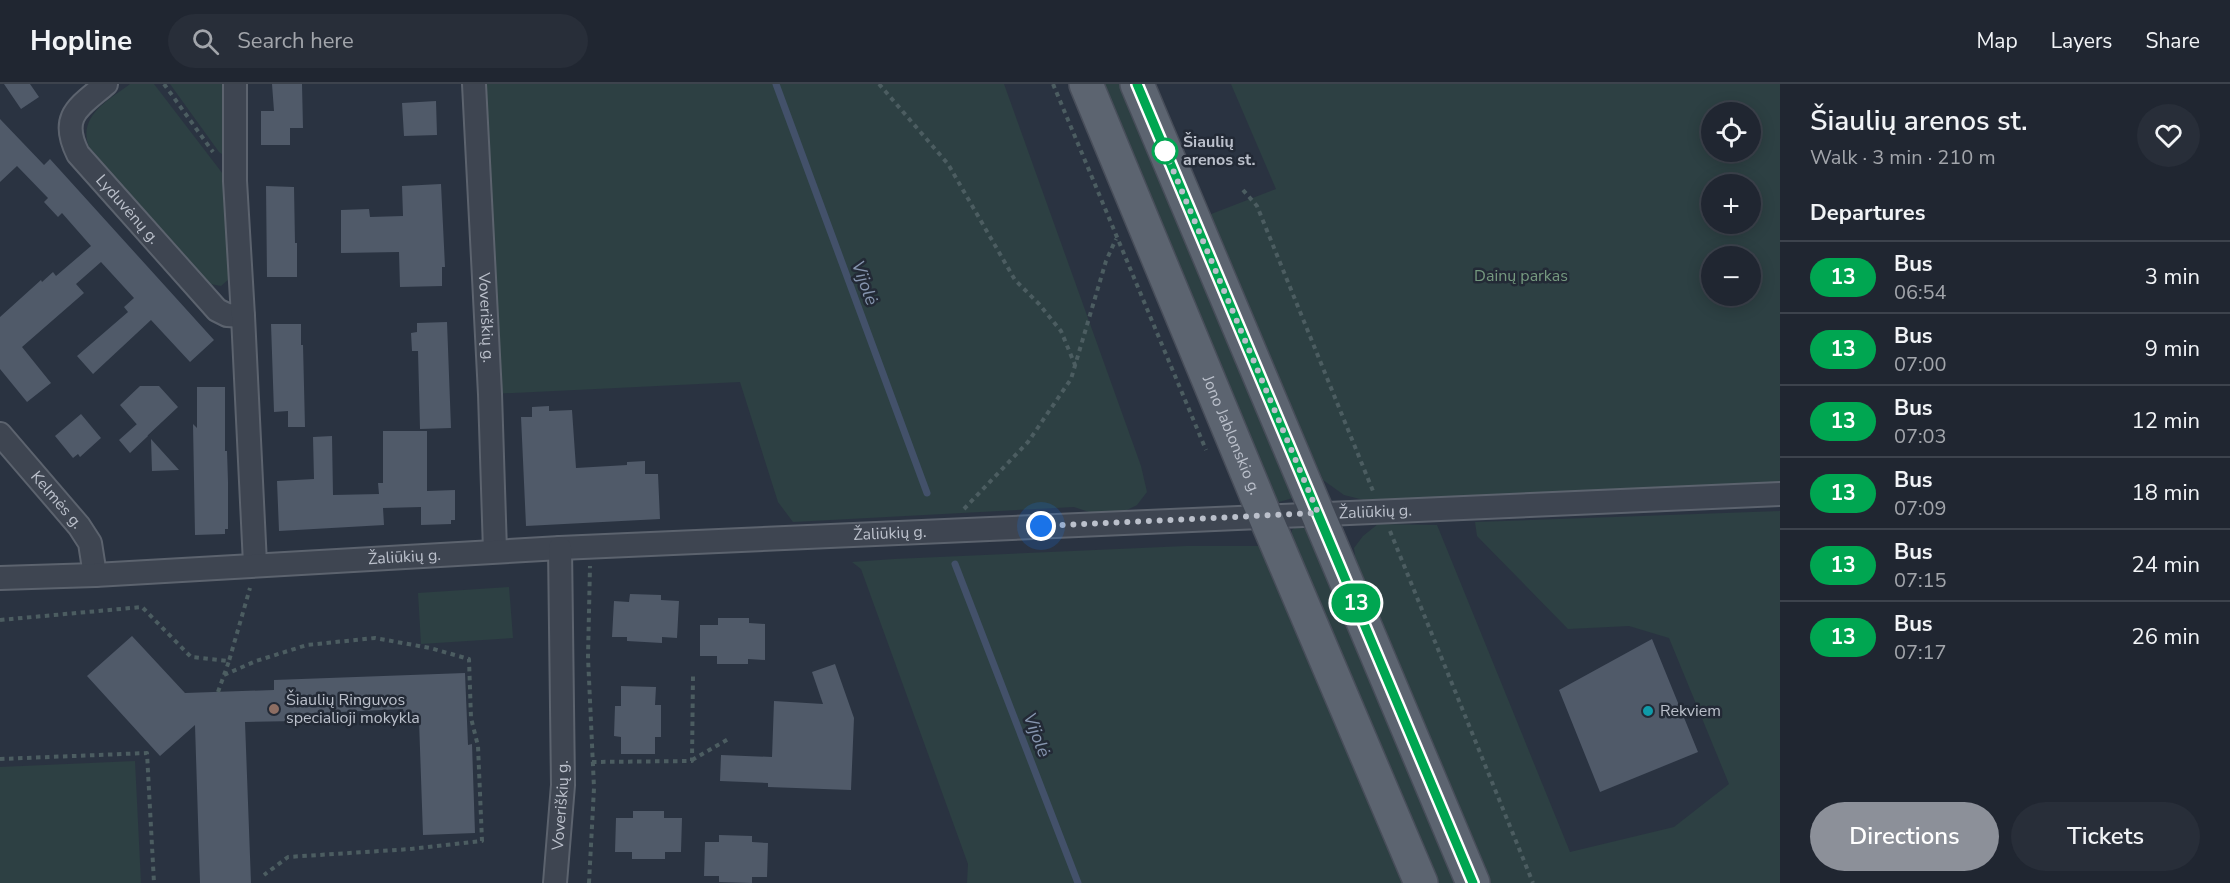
<!DOCTYPE html>
<meta charset="utf-8">
<style>
:root{--surface:#202631;--page:#282e39;--text:#f1f3f6;--muted:#a2a5ab;--line:#3d434d;--accent:#8c9099}
body{margin:0;font-family:"Nunito Sans",sans-serif;background:var(--page);color:var(--text);height:100vh;display:flex;flex-direction:column;font-size:22px;white-space:nowrap}
*{box-sizing:border-box;margin:0}
p{font-size:20px;color:var(--muted)}
.icon{flex:none;width:33px;height:33px;fill:none;stroke:currentColor;stroke-width:2;stroke-linecap:round;stroke-linejoin:round}
.map{position:relative;flex:1;overflow:hidden}
.drawer{display:flex;flex-direction:column;background:var(--surface);width:450px}
.drawer>*{flex:none}
.badge{padding:0 12px;border-radius:20px;font-size:21px;line-height:39px}
.fabs{position:absolute;left:1701px;top:18px;display:grid;gap:12px}
.fabs a{display:grid;place-items:center;width:60px;height:60px;border-radius:50%;background:var(--surface);box-shadow:0 3px 15px #0003,0 0 0 2px var(--line);font-size:30px}
.you{position:absolute;width:30px;height:30px;margin:-15px;border:4px solid #fff;border-radius:50%;background:#1a73e8;box-shadow:0 0 0 9px #1a73e833}
.map>.badge{position:absolute;translate:-50% -50%;box-shadow:0 0 0 3px #fff}
h2{padding:0 30px;font-size:22px;line-height:54px}
.round{display:grid;place-items:center;flex:none;width:63px;height:63px;border-radius:32px;background:var(--page)}
.overview{display:flex;align-items:center;justify-content:space-between;height:102px;padding:0 30px}
h1{font-size:28px;font-weight:600;line-height:45px}
.action{display:flex;gap:12px;margin-top:auto;padding:12px 30px}
.action a{flex:1;height:69px;border-radius:36px;background:var(--accent);color:#fff;font-size:24px;font-weight:600;line-height:69px;text-align:center}
.action a+a{background:var(--page);color:var(--text)}
ul{padding:0;list-style:none}
li{display:flex;align-items:center;gap:18px;height:72px;padding:0 30px;border-top:2px solid var(--line)}
li div{flex:1}
li b{display:block;font-size:22px}
li em{font-style:normal}
li .badge{min-width:66px;font-weight:700;text-align:center}
header{display:flex;align-items:center;gap:36px;box-sizing:border-box;height:84px;padding:0 30px;background:var(--surface);border-bottom:2px solid var(--line)}
header strong{font-size:28px}
nav{display:flex;gap:33px;margin-inline-start:auto;font-size:21px}
.search{width:420px;height:54px;background:var(--page);display:flex;align-items:center;gap:15px;box-sizing:border-box;padding:0 21px;border-radius:33px;color:var(--muted);font-size:22px}
main{display:flex;flex:1;min-height:0}
.map>svg:first-child{display:block}
.green{fill:#2d4043;fill-rule:evenodd}
.lines{fill:none;stroke-linecap:round;stroke-linejoin:round}
.stream{stroke:#43516a;stroke-width:7}
.building{fill:#505a69}
.minor-casing{stroke:#5c636e;stroke-width:26}
.primary-casing{stroke:#484e5a;stroke-width:36}
.path{stroke:#4c5d61;stroke-width:4;stroke-dasharray:4.5 4.5;stroke-linecap:butt}
.minor{stroke:#3e4551;stroke-width:22}
.primary{stroke:#5c6470;stroke-width:33}
.line-casing{stroke:#fff;stroke-width:14}
.line{stroke:#00a651;stroke-width:9}
.walk{stroke:#bbc0cb;stroke-width:6;stroke-dasharray:0 10.8}
.stop-dot{fill:#fff;stroke:#00a651;stroke-width:3}
.education-dot{fill:#8d6e63;stroke:#232a36;stroke-width:2}
.culture-dot{fill:#0f9aa8;stroke:#232a36;stroke-width:2}
.labels{text-anchor:middle;dominant-baseline:central;stroke-width:5;stroke-linejoin:round;paint-order:stroke}
.stop-label{font-size:16px;font-weight:bold;fill:#bbc0cb;stroke:#232a36;text-anchor:start}
.street-label{font-size:16px;fill:#bbc0cb;stroke:#232a36}
.park-label{font-size:16px;fill:#75997f;stroke:#232a36}
.poi-label{font-size:16px;fill:#bbc0cb;stroke:#232a36;text-anchor:start}
.water-label{font-size:18px;font-style:italic;fill:#8695af;stroke:#232a36}
</style>
<header>
<strong>Hopline</strong>
<div class="search"><svg class="icon" aria-label="search" viewBox="0 0 24 24"><circle cx="10" cy="10" r="6"/><path d="M15 15l6 6"/></svg>Search here</div>
<nav><a>Map</a><a>Layers</a><a>Share</a></nav>
</header>
<main>
<div class="map">
<svg width="1780" height="799" viewBox="0 0 1780 799">
<rect width="100%" height="100%" fill="#2a3341"/>
<path class="green" d="M130 0H154L226 94 230 194 221 202 210 200 89 63C77 32 110 15 130 0Z
M170 0H225L226 73 219 68Z
M474 0H1004L1141 382 1147 408 1137 421 1125 427 1092 429 1074 423 793 438 778 418 740 298 490 310Z
M1100 0H1122L1293 405V414L1279 418 1275 414Z
M1231 0H1780V400L1364 416 1344 411 1323 396 1206 132 1276 105ZM1712 28H1750V68H1712ZM1712 100H1750V140H1712ZM1712 172H1750V212H1712Z
M1780 427V799H1490L1356 480 1354 464 1363 452 1378 440 1437 441 1570 768 1674 743 1729 700 1669 554 1629 542 1568 545 1477 452 1475 438Z
M1297 442 1306 445 1458 799H1435L1291 457 1292 446Z
M1186 462H1260L1402 799H967L968 780 861 485 852 478 894 475Z
M509 503 513 554 421 560 418 509Z
M135 677 141 799H0V683Z"/>
<g class="lines">
<path class="stream" d="M776 0 927 409
M955 480 1078 799"/>
</g>
<path class="building" d="M4 0H30L39 13 21 25Z
M272 0H302L303 44H290V61H261V27H274Z
M436 17 437 51 404 52 402 19Z
M0 35 44 81 50 75 214 256 190 278 151 236 93 290 77 272 128 228 124 223 134 214 101 178 76 200 84 209 22 263 51 299 27 318 0 285V233L41 196 42 198 53 188 56 192 91 162 62 129 58 133 44 118 48 114 17 82 0 98Z
M441 100 445 183H442V202L400 203 399 168 341 169V126L369 125 370 133 403 132 402 102Z
M266 102 294 103 295 159H297V193H267Z
M447 238 451 344 420 345 418 267H412L411 249 417 248V239Z
M271 240H301V261H303L305 343H288V327L274 328Z
M140 302H159L178 323 147 352 120 321Z
M197 303H225V367H227L228 398V445H225V450L195 451 193 340 197 344Z
M549 322V327L572 326 576 384 627 381V378L645 377V390H658L660 435 526 442 521 333H532V323Z
M81 330 101 354 80 373 78 370 73 374 55 352Z
M137 340 148 352 130 369 119 356Z
M383 347H427V407L455 406V436H451V440L421 441V423L383 424 384 441 279 447 277 397 314 395 313 353 332 352 333 411 379 410 378 399H383Z
M151 355 179 386 152 387Z
M630 510 661 511V516L679 517 677 554 662 553V559L627 557V553H612L614 517 629 518Z
M718 534H749V539L765 540V576L748 575V580H717V572H700V541H718Z
M132 552 185 609 274 606V596L465 589 468 661 472 660 475 749 423 751 419 636 404 637 403 625 298 630V637L245 638 251 799H200L195 641 160 672 87 592Z
M1652 555 1698 668 1600 708 1559 606Z
M835 580 854 634 851 706 768 703V699L720 697 721 671 772 673 774 617 823 620 812 588Z
M621 602 656 603 655 621H661V653H655V670H621V653L614 652 615 622H621Z
M633 727H664V734H682L681 768H665V775H632V768H615L616 734H633Z
M719 751 752 752V758L768 759 767 793H752V799L719 798V792H704L705 758H719Z"/>
<g class="lines">
<g class="minor-casing">
<g id="minor">
<path id="s1" d="M106 0C79 23 59 32 78 70L217 226 227 231 243 232"/>
<path d="M235 0V97L243 232 255 480"/>
<path id="s2" d="M474 0 490 310 495 467"/>
<path id="s3" d="M0 350 79 442 90 459 95 491"/>
<path id="s4" d="M0 494 95 491 560 464 1780 410"/>
<path id="s5" d="M555 799 563 701 560 464"/>
</g>
</g>
<g class="primary-casing">
<g id="primary">
<path id="s6" d="M1086 0 1265 432 1421 799"/>
<path d="M1137 0 1473 799"/>
</g>
</g>
<path class="path" d="M164 0 213 68
M879 0 948 80 1015 196 1039 220 1061 247 1075 281
M1053 0 1206 366
M1243 106 1257 122 1373 407
M964 425 1028 358 1071 295 1106 177 1116 155
M1390 447 1533 799
M0 536 142 523 191 573 229 577 250 504
M224 591 256 577 307 561 375 554 430 564 469 575 471 634 478 662 482 757 411 765 288 773 264 791
M218 608 229 577
M0 675 147 669 154 799
M692 676 730 654
M592 678 692 677 693 591
M589 799 594 704 588 573 590 482"/>
<use href="#minor" class="minor"/>
<use href="#primary" class="primary"/>
</g>
<g class="lines">
<g class="line-casing">
<path id="line" d="M1137 0 1473 799"/>
</g>
<use href="#line" class="line"/>
<path class="walk" d="M1041 442 1318 429 1162 60 1165 67"/>
</g>
<circle class="stop-dot" cx="1165" cy="67" r="12"/>
<circle class="education-dot" cx="274" cy="625" r="6"/>
<circle class="culture-dot" cx="1648" cy="627" r="6"/>
<g class="labels">
<g class="stop-label">
<text x="1183" y="58">Šiaulių<tspan x="1183" dy="18">arenos st.</tspan></text>
</g>
<g class="street-label">
<text stroke="none"><textPath href="#s1" startOffset="160">Lyduvėnų g.</textPath></text>
<text stroke="none"><textPath href="#s2" startOffset="234">Voveriškių g.</textPath></text>
<text stroke="none"><textPath href="#s6" startOffset="380">Jono Jablonskio g.</textPath></text>
<text stroke="none"><textPath href="#s3" startOffset="87">Kelmės g.</textPath></text>
<text stroke="none"><textPath href="#s4" startOffset="1377">Žaliūkių g.</textPath></text>
<text stroke="none"><textPath href="#s4" startOffset="891">Žaliūkių g.</textPath></text>
<text stroke="none"><textPath href="#s4" startOffset="405">Žaliūkių g.</textPath></text>
<text stroke="none"><textPath href="#s5" startOffset="78">Voveriškių g.</textPath></text>
</g>
<g class="park-label">
<text x="1521" y="192">Dainų parkas</text>
</g>
<g class="poi-label">
<text x="286" y="616">Šiaulių Ringuvos<tspan x="286" dy="18">specialioji mokykla</tspan></text>
<text x="1660" y="627">Rekviem</text>
</g>
<g class="water-label">
<text transform="translate(865 199) rotate(70)">Vijolė</text>
<text transform="translate(1037 651) rotate(69)">Vijolė</text>
</g>
</g>
</svg>
<div class="fabs">
<a><svg class="icon" aria-label="locate" viewBox="0 0 24 24"><circle cx="12" cy="12" r="6"/><path d="M12 2v4M12 18v4M2 12h4M18 12h4"/></svg></a>
<a>+</a>
<a>−</a>
</div>
<div class="you" style="left:1041px;top:442px"></div>
<b class="badge" style="left:1356px;top:519px;background:#00a651;color:#fff">13</b>
</div>
<section class="drawer">
<div class="overview"><div><h1>Šiaulių arenos st.</h1><p>Walk · 3 min · 210 m</p></div><a class="round"><svg class="icon" aria-label="heart" viewBox="0 0 24 24"><path d="M12 20l-8-8c-3-5 5-10 8-4 3-6 11-1 8 4z"/></svg></a></div>
<h2>Departures</h2>
<ul>
<li><span class="badge" style="background:#00a651;color:#fff">13</span><div><b>Bus</b><p>06:54</p></div><em>3 min</em></li>
<li><span class="badge" style="background:#00a651;color:#fff">13</span><div><b>Bus</b><p>07:00</p></div><em>9 min</em></li>
<li><span class="badge" style="background:#00a651;color:#fff">13</span><div><b>Bus</b><p>07:03</p></div><em>12 min</em></li>
<li><span class="badge" style="background:#00a651;color:#fff">13</span><div><b>Bus</b><p>07:09</p></div><em>18 min</em></li>
<li><span class="badge" style="background:#00a651;color:#fff">13</span><div><b>Bus</b><p>07:15</p></div><em>24 min</em></li>
<li><span class="badge" style="background:#00a651;color:#fff">13</span><div><b>Bus</b><p>07:17</p></div><em>26 min</em></li>
</ul>
<div class="action"><a>Directions</a><a>Tickets</a></div>
</section>
</main>
